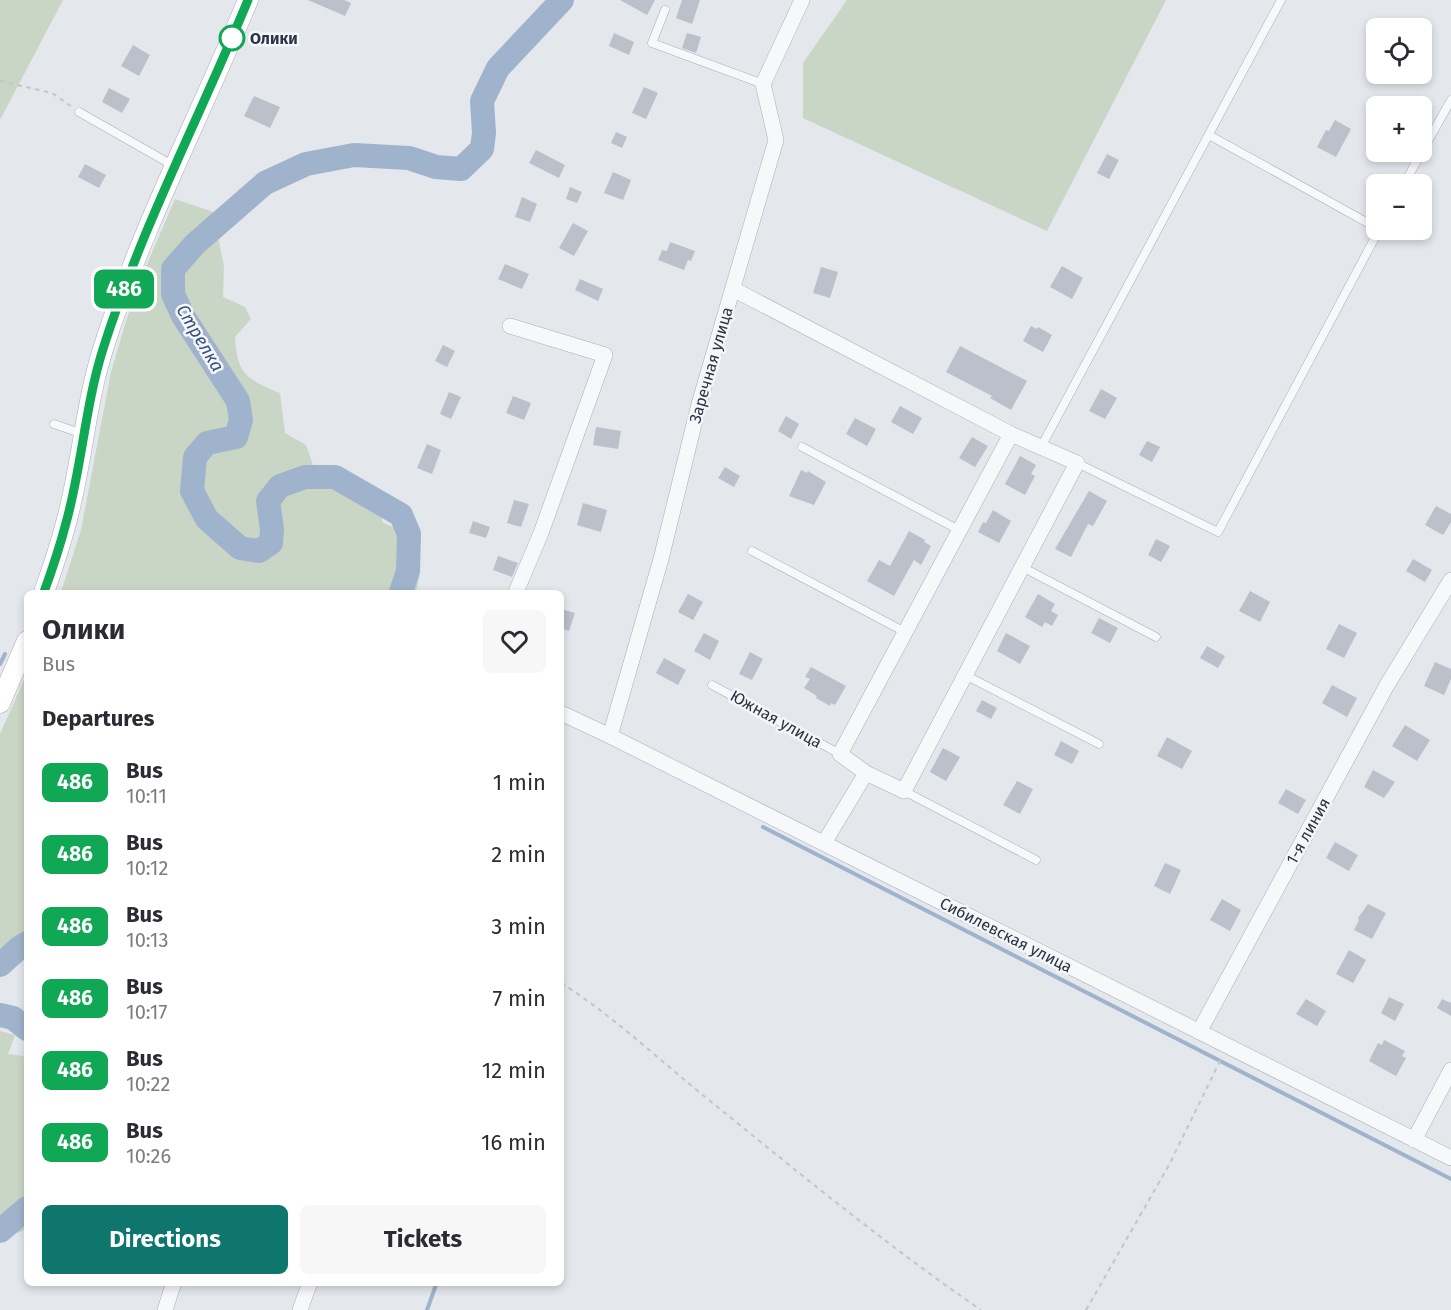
<!DOCTYPE html>
<meta charset="utf-8">
<style>
:root{--surface:#fff;--page:#f7f7f7;--text:#2b2b33;--muted:#7c7c81;--accent:#0f766e}
body{margin:0;font-family:"Fira Sans",sans-serif;background:var(--page);color:var(--text);height:100vh;display:flex;flex-direction:column;font-size:22px;white-space:nowrap}
*{box-sizing:border-box;margin:0}
p{font-size:20px;color:var(--muted)}
.icon{flex:none;width:33px;height:33px;fill:none;stroke:currentColor;stroke-width:2;stroke-linecap:round;stroke-linejoin:round}
.map{position:relative;flex:1;overflow:hidden}
.details{position:absolute;left:24px;top:590px;width:540px;height:696px;display:flex;flex-direction:column;background:var(--surface);border-radius:9px;box-shadow:0 3px 9px #0003}
.details>*{flex:none}
.badge{padding:0 12px;border-radius:9px;font-size:21px;line-height:39px}
.tools{position:absolute;left:1366px;top:18px;display:grid;gap:12px}
.tools a{display:grid;place-items:center;width:66px;height:66px;border-radius:9px;background:var(--surface);box-shadow:0 3px 9px #0003;font-size:30px}
.map>.badge{position:absolute;translate:-50% -50%;box-shadow:0 0 0 3px #fff}
h2{padding:0 18px;font-size:22px;line-height:54px}
.round{display:grid;place-items:center;flex:none;width:63px;height:63px;border-radius:9px;background:var(--page)}
.head{display:flex;align-items:center;justify-content:space-between;height:102px;padding:0 18px}
h1{font-size:28px;font-weight:700;line-height:45px}
.cta{display:flex;gap:12px;margin-top:auto;padding:12px 18px}
.cta a{flex:1;height:69px;border-radius:9px;background:var(--accent);color:#fff;font-size:24px;font-weight:700;line-height:69px;text-align:center}
.cta a+a{background:var(--page);color:var(--text)}
ul{padding:0;list-style:none}
li{display:flex;align-items:center;gap:18px;height:72px;padding:0 18px}
li div{flex:1}
li b{display:block;font-size:22px}
li em{font-style:normal}
li .badge{min-width:66px;font-weight:700;text-align:center}
.map>svg:first-child{display:block}
.green{fill:#c9d6c5}
.lines{fill:none;stroke-linecap:round;stroke-linejoin:round}
.stream{stroke:#9fb4cc;stroke-width:4}
.river{stroke:#9fb4cc;stroke-width:24}
.building{fill:#bbc0ca}
.lane-casing{stroke:#a9aeb7;stroke-width:9}
.street-casing{stroke:#a9aeb7;stroke-width:16}
.secondary-casing{stroke:#a9aeb7;stroke-width:21}
.path{stroke:#c2c5cb;stroke-width:2;stroke-dasharray:4.5 4.5;stroke-linecap:butt}
.lane{stroke:#f7f8fa;stroke-width:8}
.street{stroke:#f7f8fa;stroke-width:15}
.secondary{stroke:#fff;stroke-width:20}
.line-casing{stroke:#fff;stroke-width:14}
.line{stroke:#10a855;stroke-width:9}
.stop-dot{fill:#fff;stroke:#10a855;stroke-width:3}
.labels{text-anchor:middle;dominant-baseline:central;stroke-width:5;stroke-linejoin:round;paint-order:stroke}
.stop-label{font-size:16px;font-weight:bold;fill:#2b3445;stroke:#f4f6f9;text-anchor:start}
.street-label{font-size:16px;fill:#2b3445;stroke:#f4f6f9}
.water-label{font-size:18px;font-style:italic;fill:#34527a;stroke:#f4f6f9}
</style>
<div class="map">
<svg width="1451" height="1310" viewBox="0 0 1451 1310">
<rect width="100%" height="100%" fill="#e4e7ec"/>
<path class="green" d="M0 0H63L0 120Z
M847 0H1166L1047 231 803 118V63Z
M175 199 216 213 188 237 200 231 218 237 224 266 223 297 245 307 251 319 235 337C237 375 247 379 280 393L285 433 306 445 313 465 331 481 359 494 380 508 383 523 403 530C416 554 424 564 416 592H61L81 530 111 372 126 321 141 278Z
M27 673V938L0 959V734Z
M0 1031 15 1035 8 1054 23 1056 27 1062V1228L21 1232 0 1236Z"/>
<g class="lines">
<path class="stream" d="M0 664 5 654
M763 827 1451 1179
M427 1310 437 1282"/>
<path class="river" d="M401 592 408 571 409 534 401 515 335 477H305L280 486 268 501 272 529 271 543 259 551 240 548 207 519 192 491 195 457 207 443 236 437 241 420 238 401 183 316 173 294V269L195 244 265 183 306 164 354 155 409 158 436 167 461 169 482 149 484 133 482 101 498 68 562 0
M0 965 19 948 27 943
M0 1015 13 1018 27 1029
M0 1231 27 1208"/>
</g>
<path class="building" d="M308 0H344L351 3 345 16Z
M620 0H655L647 15Z
M682 0H700L692 24 676 18Z
M614 33 634 42 629 55 609 46Z
M687 33 701 37 696 53 682 48Z
M133 45 150 55 139 76 121 66Z
M644 87 658 93 646 119 632 113Z
M109 88 130 99 122 113 102 102Z
M254 96 280 107 270 128 244 116Z
M1335 120 1351 129 1336 157 1317 147 1326 130 1329 131Z
M616 132 627 137 622 148 611 143Z
M536 150 565 165 559 178 529 163Z
M1107 154 1119 160 1109 179 1097 173Z
M85 164 106 175 99 188 78 177Z
M613 172 631 180 623 200 604 193Z
M570 187 582 192 577 203 566 199Z
M522 197 537 204 530 222 515 217Z
M573 223 588 231 574 256 559 248Z
M670 242 695 251 691 261 688 260 684 270 658 260 662 250 667 251Z
M505 264 529 274 522 289 498 279Z
M1062 266 1083 278 1072 299 1050 287Z
M821 267 838 272 830 298 813 293Z
M580 279 603 289 598 301 575 290Z
M1031 326 1037 329 1038 327 1052 335 1043 352 1023 341Z
M443 345 455 351 447 367 435 361Z
M960 346 1027 381 1011 410 990 398 992 396 946 372Z
M1101 389 1117 398 1105 419 1089 411Z
M449 392 461 397 451 419 440 414Z
M513 396 531 403 524 420 506 413Z
M900 406 922 418 913 434 891 422Z
M786 416 799 424 791 439 778 431Z
M855 418 876 429 867 446 846 434Z
M596 427 621 431 618 449 593 445Z
M972 437 988 446 975 467 959 458Z
M1147 441 1160 447 1152 462 1139 455Z
M427 444 441 450 432 474 417 468Z
M1020 456 1036 465 1031 474 1035 476 1025 495 1005 484Z
M725 467 740 476 734 487 718 478Z
M801 470 807 473 808 471 826 482 814 505 789 496Z
M1089 491 1107 501 1093 526 1088 524 1071 557 1055 549Z
M514 500 529 504 521 527 507 523Z
M583 503 607 510 601 532 577 525Z
M1436 506 1451 514V522L1443 535 1425 525Z
M993 510 1011 521 999 543 978 532 983 522 986 523Z
M473 521 490 527 486 538 469 533Z
M909 531 925 540 924 542 931 546 921 565 914 560 894 596 867 581 879 560 890 566Z
M1156 539 1170 546 1161 562 1148 555Z
M498 556 518 563 512 577 493 570Z
M1413 559 1432 570 1425 582 1406 571Z
M1250 591 1270 602 1260 622 1239 611Z
M688 594 703 602 693 620 678 612Z
M1038 594 1055 604 1051 611 1058 615 1052 626 1045 622 1042 627 1025 617Z
M561 609 575 613 569 631 561 628Z
M1099 618 1118 628 1110 643 1091 633Z
M1339 624 1357 633 1344 658 1326 649Z
M704 633 719 641 710 660 694 651Z
M1006 633 1030 646 1020 664 997 651Z
M1207 646 1225 656 1218 668 1200 658Z
M750 652 763 659 752 680 739 674Z
M664 658 686 670 678 685 656 673Z
M1435 662 1451 669V679L1444 695 1424 686Z
M811 667 846 686 835 705 831 703 830 706 816 698 817 696 804 688 810 679 805 677Z
M1332 685 1357 698 1347 717 1322 703Z
M982 700 997 708 991 719 976 711Z
M1405 725 1430 740 1417 761 1392 746Z
M1167 737 1192 751 1182 769 1157 756Z
M1061 741 1079 751 1072 764 1054 755Z
M943 748 960 757 946 781 930 772Z
M1373 770 1395 782 1384 798 1364 787Z
M1017 781 1033 789 1020 814 1003 805Z
M1286 789 1306 800 1298 814 1278 803Z
M1335 842 1358 855 1349 871 1326 858Z
M1165 863 1181 870 1170 894 1154 886Z
M1222 899 1241 910 1230 931 1210 920Z
M1368 904 1386 913 1372 939 1354 930 1359 920 1358 918Z
M1349 950 1366 960 1353 983 1336 974Z
M1389 997 1404 1004 1395 1021 1381 1013Z
M1306 999 1326 1011 1317 1026 1296 1014Z
M1442 999 1451 1003V1016L1437 1008Z
M1384 1040 1405 1051 1402 1056 1406 1058 1396 1076 1369 1061 1378 1043 1382 1045Z"/>
<g class="lines">
<g class="lane-casing">
<path id="lane" d="M665 10 652 43 763 84
M79 112 174 166
M1209 135 1377 228
M1404 184 1451 100
M54 424 83 434
M802 447 959 530
M1041 447 1281 0
M1077 463 1218 532 1379 230
M752 551 905 632
M1022 567 1156 637
M965 675 1099 744
M712 685 840 754
M904 791 1036 860"/>
</g>
<g class="street-casing">
<path id="street" d="M733 289 1011 434 840 754 866 773 824 843
M510 326 605 355 541 533 516 592
M561 713 610 736 1451 1158
M610 736 661 559 699 404 776 140 763 84 802 0
M866 773 904 791 1077 463 1011 434
M1199 1032 1387 685 1451 580
M1414 1140 1451 1070
M165 1310 174 1282
M300 1310 310 1282"/>
</g>
<g class="secondary-casing">
<path id="secondary" d="M44 592C52 570 60 546 66 523 82 466 85 406 103 349 141 229 200 116 248 0
M0 703 27 641"/>
</g>
<path class="path" d="M0 81 52 93 72 107
M561 983C612 1015 657 1058 704 1096 794 1169 885 1244 981 1310
M1086 1310 1169 1165 1221 1059"/>
<use href="#lane" class="lane"/>
<use href="#street" class="street"/>
<use href="#secondary" class="secondary"/>
</g>
<g class="lines">
<g class="line-casing">
<path id="line" d="M44 592C52 570 60 546 66 523 82 466 85 406 103 349 141 229 200 116 248 0"/>
</g>
<use href="#line" class="line"/>
</g>
<circle class="stop-dot" cx="232" cy="38" r="12"/>
<g class="labels">
<g class="stop-label">
<text x="250" y="38">Олики</text>
</g>
<g class="street-label">
<text transform="translate(711 365) rotate(-74)">Заречная улица</text>
<text transform="translate(776 719) rotate(29)">Южная улица</text>
<text transform="translate(1308 831) rotate(-61)">1-я линия</text>
<text transform="translate(1006 935) rotate(27)">Сибилевская улица</text>
</g>
<g class="water-label">
<text transform="translate(200 338) rotate(59)">Стрелка</text>
</g>
</g>
</svg>
<div class="tools">
<a><svg class="icon" aria-label="locate" viewBox="0 0 24 24"><circle cx="12" cy="12" r="6"/><path d="M12 2v4M12 18v4M2 12h4M18 12h4"/></svg></a>
<a>+</a>
<a>−</a>
</div>
<b class="badge" style="left:124px;top:289px;background:#10a855;color:#fff">486</b>
<section class="details">
<div class="head"><div><h1>Олики</h1><p>Bus</p></div><a class="round"><svg class="icon" aria-label="heart" viewBox="0 0 24 24"><path d="M12 20l-8-8c-3-5 5-10 8-4 3-6 11-1 8 4z"/></svg></a></div>
<h2>Departures</h2>
<ul>
<li><span class="badge" style="background:#10a855;color:#fff">486</span><div><b>Bus</b><p>10:11</p></div><em>1 min</em></li>
<li><span class="badge" style="background:#10a855;color:#fff">486</span><div><b>Bus</b><p>10:12</p></div><em>2 min</em></li>
<li><span class="badge" style="background:#10a855;color:#fff">486</span><div><b>Bus</b><p>10:13</p></div><em>3 min</em></li>
<li><span class="badge" style="background:#10a855;color:#fff">486</span><div><b>Bus</b><p>10:17</p></div><em>7 min</em></li>
<li><span class="badge" style="background:#10a855;color:#fff">486</span><div><b>Bus</b><p>10:22</p></div><em>12 min</em></li>
<li><span class="badge" style="background:#10a855;color:#fff">486</span><div><b>Bus</b><p>10:26</p></div><em>16 min</em></li>
</ul>
<div class="cta"><a>Directions</a><a>Tickets</a></div>
</section>
</div>
